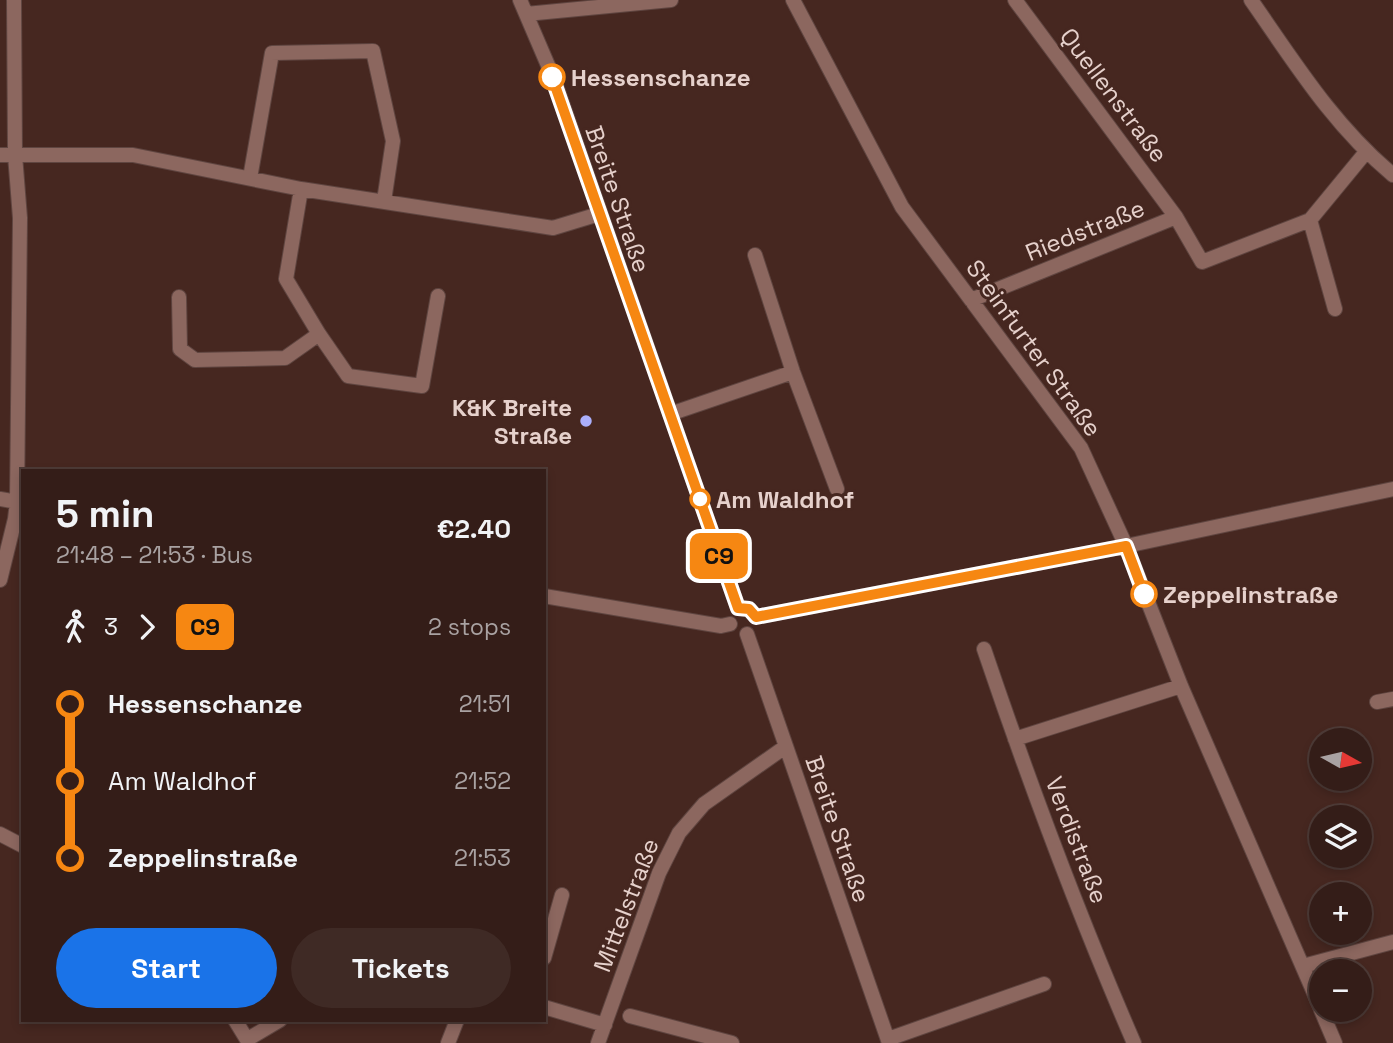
<!DOCTYPE html>
<meta charset="utf-8">
<style>
:root{--surface:#341d18;--page:#3f2a25;--text:#f1f3f6;--muted:#a9a2a2;--line:#4e3b37;--accent:#1a73e8}
body{margin:0;font-family:"Space Grotesk",sans-serif;background:var(--page);color:var(--text);height:100vh;display:flex;flex-direction:column;font-size:26px;white-space:nowrap}
*{box-sizing:border-box;margin:0}
p{font-size:23px;color:var(--muted)}
.icon{flex:none;width:38px;height:38px;fill:none;stroke:currentColor;stroke-width:2;stroke-linecap:round;stroke-linejoin:round}
.map{position:relative;flex:1;overflow:hidden}
.drawer{position:absolute;left:21px;top:469px;width:525px;height:553px;display:flex;flex-direction:column;background:var(--surface);border-radius:0px;box-shadow:0 4px 10px #0003,0 0 0 2px var(--line)}
.drawer>*{flex:none}
.badge{padding:0 14px;border-radius:10px;font-size:24px;line-height:46px}
.needle{width:46px;rotate:98deg}
.tools{position:absolute;left:1309px;top:728px;display:grid;gap:14px}
.tools a{display:grid;place-items:center;width:63px;height:63px;border-radius:50%;background:var(--surface);box-shadow:0 4px 10px #0003,0 0 0 2px var(--line);font-size:35px}
.map>.badge{position:absolute;translate:-50% -50%;box-shadow:0 0 0 4px #fff}
.legs{display:flex;align-items:center;gap:10px;height:77px;padding:0 35px;font-size:23px}
.legs p{margin-inline-start:auto}
.headline{display:flex;align-items:center;justify-content:space-between;height:119px;padding:0 35px}
h1{font-size:38px;font-weight:700;line-height:52px}
.cta{display:flex;gap:14px;margin-top:auto;padding:14px 35px}
.cta a{flex:1;height:80px;border-radius:42px;background:var(--accent);color:#fff;font-size:28px;font-weight:700;line-height:80px;text-align:center}
.cta a+a{background:var(--page);color:var(--text)}
ul{padding:0 35px;list-style:none}
li{display:flex;align-items:center;gap:24px;height:77px;font-size:26px}
li i{display:grid;place-items:center;width:10px;height:100%;margin:0 9px;background:currentColor}
li i::after{content:'';width:18px;height:18px;margin:-9px;border:5px solid;border-radius:50%;background:var(--surface)}
li p{margin-inline-start:auto}
li:first-child i{background:linear-gradient(#0000 50%,currentColor 0)}
li:last-child i{background:linear-gradient(currentColor 50%,#0000 0)}
.map>svg:first-child{display:block}
.lines{fill:none;stroke-linecap:round;stroke-linejoin:round}
.minor-casing{stroke:#5f4540;stroke-width:16}
.minor{stroke:#8c675f;stroke-width:14}
.line-1-casing{stroke:#fff;stroke-width:16}
.line-1{stroke:#f68712;stroke-width:10}
.stop-1-dot{fill:#fff;stroke:#f68712;stroke-width:3.5}
.poi-dot{fill:#abaffb;stroke:#462720;stroke-width:2.5}
.labels{text-anchor:middle;dominant-baseline:central;stroke-width:6;stroke-linejoin:round;paint-order:stroke}
.stop-label{font-size:24px;font-weight:bold;fill:#e6d1cc;stroke:#462720;text-anchor:start}
.street-label{font-size:24px;fill:#e6d1cc;stroke:#462720}
.poi-label{font-size:24px;font-weight:bold;fill:#e6d1cc;stroke:#462720;text-anchor:end}
</style>
<div class="map">
<svg width="1393" height="1043" viewBox="0 0 1393 1043">
<rect width="100%" height="100%" fill="#462720"/>
<g class="lines">
<g class="minor-casing">
<path id="minor" d="M520 0 553 77 738 608
M793 0 902 207 1081 448 1126 546 1181 686 1321 1009
M1015 0 1176 217 1202 262 1310 220 1366 152
M1251 0C1295 63 1333 125 1393 175
M526 14 671 0
M0 155H133L301 189 553 228 599 214
M250 178 272 53 373 51 393 141 384 201
M301 189 286 279 319 334 348 376 422 386 438 296
M1310 220 1335 309
M755 255 793 372 837 489
M179 297 180 349 195 360 285 358 319 334
M971 300 1176 217
M670 414 793 372
M0 499 23 503
M0 580 15 519 17 502 20 218 15 155 14 0
M544 596 721 626 730 624
M756 617 1126 546 1393 489
M747 634 889 1043
M984 649C1029 782 1078 914 1134 1043
M1377 702 1393 699
M1015 739 1181 686
M0 834 23 846
M544 958 562 895
M1303 966 1393 942
M544 1007 605 1025
M1321 1010 1335 1043
M630 1016 732 1043
M235 1020 249 1043
M248 1039 280 1020
M888 1039 1044 984
M448 1043 457 1020
M598 1043 659 873 679 833 704 804 785 747"/>
</g>
<use href="#minor" class="minor"/>
</g>
<g class="lines">
<g class="line-1-casing">
<path id="line-1" d="M552 77 738 608 749 609 756 617 1126 546 1144 594"/>
</g>
<use href="#line-1" class="line-1"/>
</g>
<g class="stop-1-dot">
<circle cx="552" cy="77" r="12"/>
<circle cx="700" cy="499" r="9"/>
<circle cx="1144" cy="594" r="12"/>
</g>
<circle class="poi-dot" cx="586" cy="421" r="7"/>
<g class="labels">
<g class="stop-label">
<text x="571" y="77">Hessenschanze</text>
<text x="716" y="499">Am Waldhof</text>
<text x="1163" y="594">Zeppelinstraße</text>
</g>
<g class="street-label">
<text transform="translate(1114 95) rotate(53)">Quellenstraße</text>
<text transform="translate(618 199) rotate(71)">Breite Straße</text>
<text transform="translate(1085 230) rotate(-22)">Riedstraße</text>
<text transform="translate(1034 348) rotate(54)">Steinfurter Straße</text>
<text transform="translate(838 829) rotate(71)">Breite Straße</text>
<text transform="translate(1077 840) rotate(69)">Verdistraße</text>
<text transform="translate(626 905) rotate(-69)">Mittelstraße</text>
</g>
<g class="poi-label">
<text x="572" y="407">K&amp;K Breite<tspan x="572" dy="28">Straße</tspan></text>
</g>
</g>
</svg>
<div class="tools">
<a><svg class="needle" viewBox="-14 -14 28 28"><path d="M0-13l5 13h-10z" fill="#e53935"/><path d="M0 13l5-13h-10z" fill="#a9a2a2"/></svg></a>
<a><svg class="icon" aria-label="layers" viewBox="0 0 24 24"><path d="M12 4l9 5-9 5-9-5zM3 14l9 5 9-5"/></svg></a>
<a>+</a>
<a>−</a>
</div>
<b class="badge" style="left:719px;top:556px;background:#f68712;color:#111">C9</b>
<section class="drawer">
<div class="headline"><div><h1>5 min</h1><p>21:48 – 21:53 · Bus</p></div><b>€2.40</b></div>
<div class="legs"><svg class="icon" aria-label="walk" viewBox="0 0 24 24"><circle cx="13" cy="4" r="2"/><path d="M13 8l-2 6 4 7M11 14l-3 7M7 12l3-4h3l4 4"/></svg>3<svg class="icon" aria-label="forward" viewBox="0 0 24 24"><path d="M9 5l7 7-7 7"/></svg><b class="badge" style="background:#f68712;color:#111">C9</b><p>2 stops</p></div>
<ul>
<li><i style="color:#f68712"></i><b>Hessenschanze</b><p>21:51</p></li>
<li><i style="color:#f68712"></i><span>Am Waldhof</span><p>21:52</p></li>
<li><i style="color:#f68712"></i><b>Zeppelinstraße</b><p>21:53</p></li>
</ul>
<div class="cta"><a>Start</a><a>Tickets</a></div>
</section>
</div>
